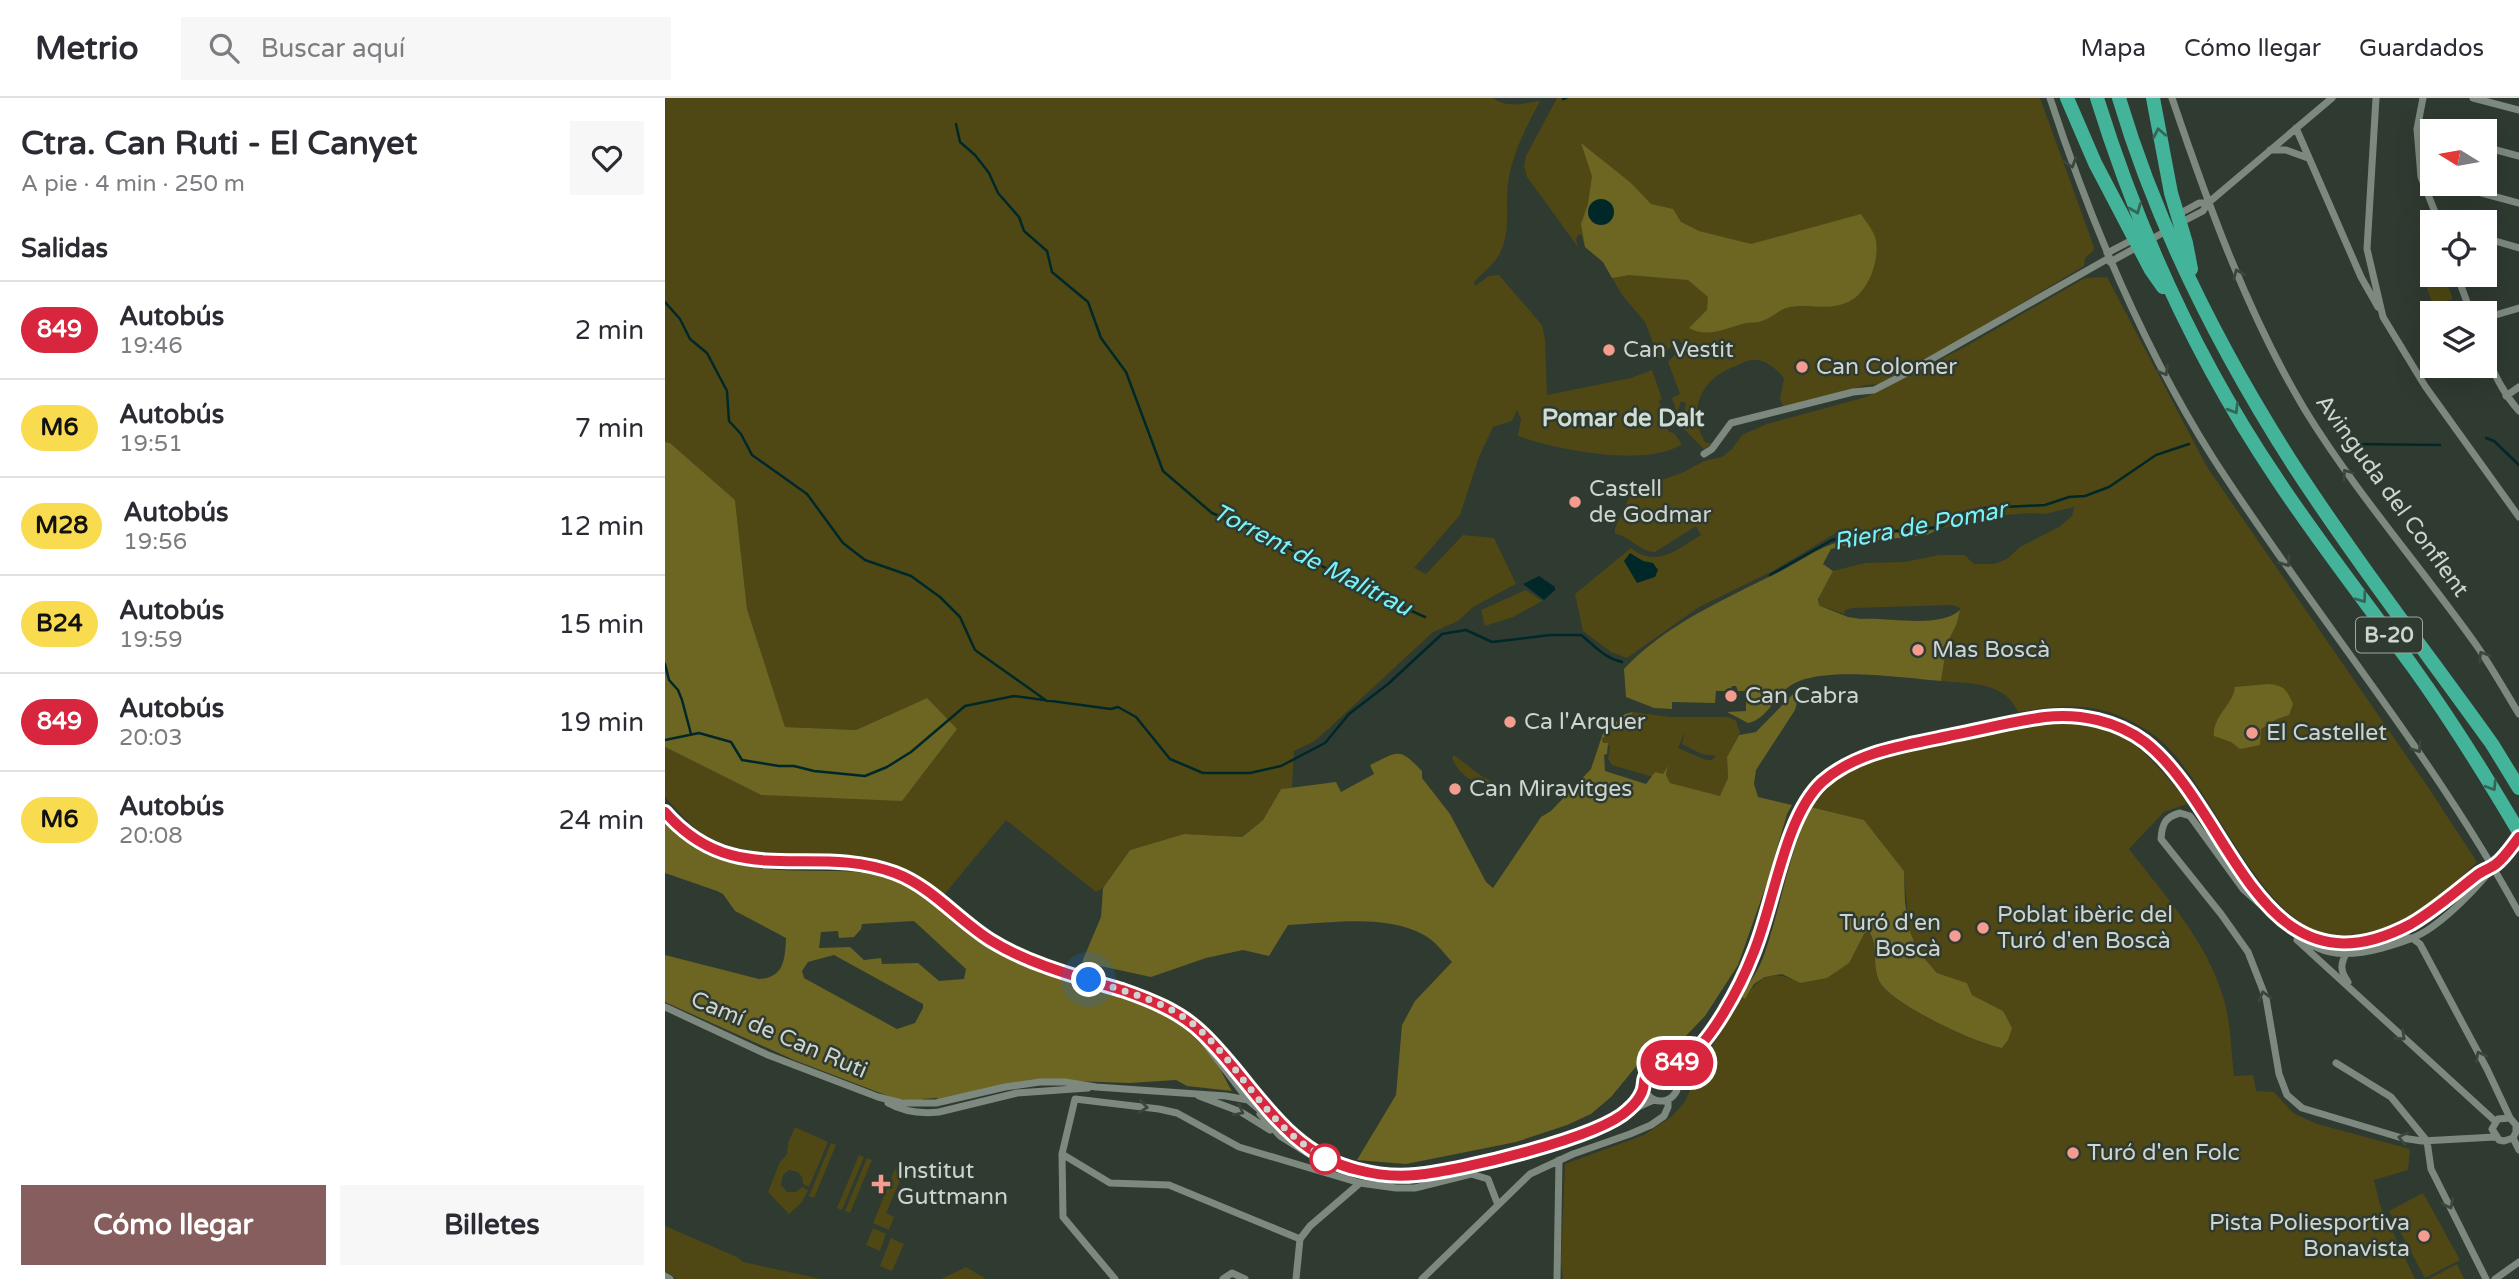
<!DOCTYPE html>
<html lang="es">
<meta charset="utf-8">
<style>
:root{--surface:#fff;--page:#f7f7f7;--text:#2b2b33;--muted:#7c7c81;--line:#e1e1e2;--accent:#865e5d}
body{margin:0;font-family:"Varela Round",sans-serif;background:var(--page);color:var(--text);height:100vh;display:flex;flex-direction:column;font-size:26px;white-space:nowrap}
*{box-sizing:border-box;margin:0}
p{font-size:23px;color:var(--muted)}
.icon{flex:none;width:38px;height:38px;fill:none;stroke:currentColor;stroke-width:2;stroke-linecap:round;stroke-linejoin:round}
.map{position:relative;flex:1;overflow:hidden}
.drawer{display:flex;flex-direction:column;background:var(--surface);width:665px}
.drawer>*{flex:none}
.badge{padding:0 14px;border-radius:23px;font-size:24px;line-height:46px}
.needle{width:46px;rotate:281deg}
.buttons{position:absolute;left:1755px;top:21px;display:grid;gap:14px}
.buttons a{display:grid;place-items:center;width:77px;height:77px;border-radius:0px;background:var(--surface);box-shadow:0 7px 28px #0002;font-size:35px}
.you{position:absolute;width:35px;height:35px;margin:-18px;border:5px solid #fff;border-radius:50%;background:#1a73e8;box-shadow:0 0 0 10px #1a73e833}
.map>.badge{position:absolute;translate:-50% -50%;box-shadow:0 0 0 4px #fff}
h2{padding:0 21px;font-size:26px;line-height:63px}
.round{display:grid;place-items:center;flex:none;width:74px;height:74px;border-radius:0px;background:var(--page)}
.overview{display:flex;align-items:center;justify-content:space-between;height:119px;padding:0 21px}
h1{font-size:33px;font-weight:700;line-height:52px}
.primary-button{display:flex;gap:14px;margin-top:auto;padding:14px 21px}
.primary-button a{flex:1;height:80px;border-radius:0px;background:var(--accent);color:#fff;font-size:28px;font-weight:700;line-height:80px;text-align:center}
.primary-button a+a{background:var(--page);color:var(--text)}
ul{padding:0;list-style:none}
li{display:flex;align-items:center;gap:21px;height:98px;padding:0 21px;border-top:2px solid var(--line)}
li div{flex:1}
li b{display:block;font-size:26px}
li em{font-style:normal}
li .badge{min-width:77px;font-weight:700;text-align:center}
header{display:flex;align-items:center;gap:42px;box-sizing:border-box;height:98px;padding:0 35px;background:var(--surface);border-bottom:2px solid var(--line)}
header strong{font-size:33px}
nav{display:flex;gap:38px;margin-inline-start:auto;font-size:24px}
.search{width:490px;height:63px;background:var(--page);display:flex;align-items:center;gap:18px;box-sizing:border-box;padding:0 24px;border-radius:0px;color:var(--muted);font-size:26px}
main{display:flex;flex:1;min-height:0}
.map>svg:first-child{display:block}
.green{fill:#4f4814;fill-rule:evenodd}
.forest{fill:#6d6522;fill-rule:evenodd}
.water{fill:#002829}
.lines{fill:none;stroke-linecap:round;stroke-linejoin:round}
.stream{stroke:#002829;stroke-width:2.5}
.minor{stroke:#7d897f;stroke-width:7}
.motorway{stroke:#43b49a;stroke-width:14}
.oneway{stroke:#366556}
.oneway2{stroke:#3b463d}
.line-casing{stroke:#fff;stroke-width:16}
.line{stroke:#d7263d;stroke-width:10}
.walk{stroke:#ced4cf;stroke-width:7;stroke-dasharray:0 12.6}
.poi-dot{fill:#f59c90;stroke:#2f3a31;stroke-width:2.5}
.stop-dot{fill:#fff;stroke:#d7263d;stroke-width:3.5}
.labels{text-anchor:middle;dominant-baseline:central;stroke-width:5;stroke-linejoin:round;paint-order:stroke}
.shield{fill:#2f3a31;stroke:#9ea6a0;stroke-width:2}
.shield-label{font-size:21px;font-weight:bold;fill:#ced4cf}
.poi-label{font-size:23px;fill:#ced4cf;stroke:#2f3a31;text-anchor:start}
.street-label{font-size:23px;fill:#ced4cf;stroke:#2f3a31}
.neighbourhood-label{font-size:24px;font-weight:bold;fill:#cfddd2;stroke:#2f3a31}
.water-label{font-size:24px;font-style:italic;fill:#78f3f9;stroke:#2f3a31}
</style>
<header>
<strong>Metrio</strong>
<div class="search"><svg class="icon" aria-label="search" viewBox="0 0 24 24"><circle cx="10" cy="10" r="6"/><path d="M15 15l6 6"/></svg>Buscar aquí</div>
<nav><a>Mapa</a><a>Cómo llegar</a><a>Guardados</a></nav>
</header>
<main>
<section class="drawer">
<div class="overview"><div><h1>Ctra. Can Ruti - El Canyet</h1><p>A pie · 4 min · 250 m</p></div><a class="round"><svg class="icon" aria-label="heart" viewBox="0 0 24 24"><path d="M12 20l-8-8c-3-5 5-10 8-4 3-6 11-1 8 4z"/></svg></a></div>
<h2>Salidas</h2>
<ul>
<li><span class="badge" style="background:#d7263d;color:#fff">849</span><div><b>Autobús</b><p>19:46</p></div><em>2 min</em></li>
<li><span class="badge" style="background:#f9db4f;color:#111">M6</span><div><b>Autobús</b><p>19:51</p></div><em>7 min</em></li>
<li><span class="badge" style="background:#f9db4f;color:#111">M28</span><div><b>Autobús</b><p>19:56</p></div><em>12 min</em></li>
<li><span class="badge" style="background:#f9db4f;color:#111">B24</span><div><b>Autobús</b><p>19:59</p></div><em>15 min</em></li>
<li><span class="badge" style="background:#d7263d;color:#fff">849</span><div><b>Autobús</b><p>20:03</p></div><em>19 min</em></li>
<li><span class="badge" style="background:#f9db4f;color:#111">M6</span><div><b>Autobús</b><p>20:08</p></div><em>24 min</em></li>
</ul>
<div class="primary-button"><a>Cómo llegar</a><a>Billetes</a></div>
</section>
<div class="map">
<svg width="1854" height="1181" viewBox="0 0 1854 1181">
<rect width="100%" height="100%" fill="#2f3a31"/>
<path class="green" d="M0 0H828C844 11 857 5 875 3 862 28 849 52 844 79 839 104 847 132 835 155 830 166 817 175 809 184L810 188 824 178 834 177 877 227 880 242 882 297 966 280 987 272 997 301 994 303 1004 334 1009 335 1017 346C981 370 892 352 853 338L856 321 852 312 847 323 828 329 814 359 795 417 749 470 761 476 798 437 829 440 851 486 808 509 793 523 768 534 661 633 648 644 629 653 627 689 616 691 598 722 576 739 519 736 465 752 438 790 431 794 341 722 278 798C259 785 240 771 217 765 151 746 63 775 14 714 10 710 3 703 0 698 0 688 0 661 0 649L96 697 262 600 191 632 120 629 82 511 70 402 5 345 0 344Z
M892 0H1375L1429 149 1428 153 1420 160 1419 168 1297 241 1214 286 1201 287 1119 310 1115 301 1119 280C1112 272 1103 263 1092 262 1085 261 1077 265 1071 268 1037 279 1020 313 1041 345H1048L1039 351 1017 329 1021 305 1016 303 1012 316 1007 300 1015 296 1003 264 1019 247 1013 241 994 261 980 224 957 197 938 164 920 149 916 136 913 137 911 141 913 149 862 79 859 68 861 58Z
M1767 176 1779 177 1788 201 1768 207 1758 179Z
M1442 179 1542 369 1765 692 1812 764C1777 799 1744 831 1692 836 1677 838 1659 837 1645 830 1592 803 1549 703 1509 656 1496 640 1476 627 1457 619 1424 604 1388 608 1353 614 1340 583 1304 586 1276 583L1282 546 1292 525 1295 510 1287 507 1187 510 1180 512 1179 516 1154 507V498L1168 473 1200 465 1240 464 1274 457H1299L1309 466H1329L1342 461 1355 449 1394 429 1407 418 1409 409 1380 416 1365 415 1317 419 1271 432 1193 444 1197 431 1171 435 1108 473 1034 509 962 560 946 554 918 533 910 496 966 450C992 471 1012 451 1036 437L1031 428 990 454C974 454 966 438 950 436V430L967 393 1019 374 1039 363 1057 359 1067 351 1077 337 1102 326 1201 299 1298 250 1420 180Z
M861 492 877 503 848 519 820 528 816 512Z
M968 614 1005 619H1063L1071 623 1075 634 1062 659 1063 680 1058 695 1054 698 1005 685 1001 677 1003 669 998 676 989 675 988 679 947 667 943 661 945 648 938 645 937 641 949 629 959 627ZM1020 634 1017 646 1037 656 1051 658 1047 662H1041L1013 650Z
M1391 624C1403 624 1418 623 1430 626 1473 637 1496 675 1525 705L1499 714 1464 751C1500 798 1543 844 1559 902 1566 926 1566 954 1569 978L1588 977 1591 993 1609 994 1628 1015 1652 1026 1745 1051 1743 1072 1709 1082 1715 1107 1750 1181H898L896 1164 900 1066 979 1037 1006 1019 1019 1005 1039 963 1076 898 1080 900C1097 875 1108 872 1135 885L1204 833C1213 849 1206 871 1216 886 1230 908 1310 945 1337 950L1343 942 1338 913 1307 897 1302 885 1272 875 1253 853 1244 831 1239 773 1199 722 1146 709 1170 682 1192 668 1220 657Z
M789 657 818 679 828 684 823 687C806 685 794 676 787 660Z
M130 1029 163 1044 144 1089 138 1086 137 1079 133 1074 124 1072 118 1077 116 1087 122 1094H131L137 1089 143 1092 137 1104 124 1116 103 1094 115 1064 122 1056 123 1045Z
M166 1045 171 1047 149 1100 144 1098Z
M194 1057 199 1059 177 1112 172 1110Z
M202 1060 207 1062 185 1115 180 1113Z
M230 1071 238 1075 221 1115 229 1119 224 1132 208 1125Z
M1758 1095 1795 1162 1760 1180 1724 1113Z
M0 1128 72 1159 78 1164 156 1181H12L0 1173Z
M208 1130 221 1136 215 1153 201 1147Z
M226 1140 239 1146 227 1173 215 1168Z
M1792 1166 1799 1181H1764Z
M301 1169 321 1181H276Z"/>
<path class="forest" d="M916 45 966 85 986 106 1008 111 1016 124 1034 133 1086 146 1196 116C1201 124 1207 130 1210 139 1216 159 1204 195 1183 204 1163 214 1141 204 1121 210 1113 213 1106 220 1097 223 1092 225 1087 224 1081 225 1063 229 1043 241 1024 230L1042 212 1043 199 1023 182 964 177 947 180 938 164 920 149 916 126 923 106 927 78Z
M0 344 5 345 70 402 82 511 120 629 191 632 262 600 292 631 237 703 96 697 0 649Z
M1272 432 1262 437 1193 444 1166 451 1158 466 1168 473 1153 501 1154 507 1158 509 1183 519 1196 521C1224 519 1274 531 1295 512L1292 525 1282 546 1276 583C1238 580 1160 568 1128 586 1111 595 1103 621 1083 625L1062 614 1081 613V593H1073L1071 588H1067L1065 593H1051L1050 605 1007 604V611L989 610 961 599 959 571C1001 526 1060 501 1114 474 1134 464 1154 449 1176 443 1208 435 1240 435 1272 432Z
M1603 586C1619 587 1622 592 1628 606L1624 617 1612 621 1596 631 1595 647 1575 651 1566 644 1549 638C1547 619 1568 607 1570 589Z
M1130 594 1132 605 1130 612 1091 672 1089 686 1093 699 1127 707 1122 716 1103 782 1073 867 1040 918 1016 943 1002 947 974 965 946 999 926 1016 902 1027 851 1044 741 1066 692 1062 731 997 737 927 750 903 787 864C779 855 769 842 759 837 720 816 666 825 623 827L604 858 578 852 541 860 486 879 417 864 436 819 438 790 465 752 519 736 577 739 598 722 616 691 671 684 676 694 709 676 705 667C734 653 734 649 757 673V680L785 716 821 784 828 790 876 719 886 713 926 671 938 635 960 616 968 614 959 627 949 629 937 641 938 645H943L942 656 939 657 940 673 981 686 990 674 998 676 1003 668 1001 677 1005 685 1055 698 1063 680 1062 659 1074 637 1091 634Z
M1146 709 1199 722 1239 773 1240 804 1244 831 1253 853 1272 875 1302 885 1307 897 1338 913 1347 930 1343 942 1337 950C1310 945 1231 908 1216 886 1206 871 1214 849 1204 833L1199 836 1184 865 1162 880 1135 885 1117 876 1100 879 1089 886 1080 901 1076 898C1084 885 1093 873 1098 860 1116 810 1123 756 1146 709Z
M0 723C46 771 94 773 156 773 178 773 199 773 220 779 263 790 299 835 340 857 391 885 454 889 504 919 518 927 529 939 540 950 554 964 558 979 567 993L522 988 511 982 465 985 378 982 275 1002 272 1000 257 1001V1003L231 1001 129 962 0 904V857L94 881C119 880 120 861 121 840L70 813 58 796 52 793 0 775ZM249 823 301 871 299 881 274 883 253 865 217 866 216 860 199 862 185 849 154 850 156 834 173 833 174 840 189 839 196 831 197 826ZM169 857 258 906V910L250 925 232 931 139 880 137 873 143 864Z"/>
<path class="water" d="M923 114a13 13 0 1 1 26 0a13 13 0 1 1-26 0Z
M965 455 978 463 988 465 993 472 990 479 972 485 959 463Z
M874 478 890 489V492L879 502 858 486Z"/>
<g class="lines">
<path class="stream" d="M898 1 901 0
M291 26 295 44 310 57 324 75 333 95 354 119 359 133 382 153 387 174 423 204 436 240 461 274 498 373 547 415 595 435 709 496 760 519
M0 204 15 221 25 241 42 255 62 293 64 323 76 336 87 357 142 396 178 445 200 462 246 478 275 499 295 519 310 552 382 603
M1821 340 1829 343 1854 367
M1687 346 1775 347
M1105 477 1167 442 1200 434 1254 432 1277 428 1300 414 1319 410 1380 407 1404 399 1420 398 1444 389 1491 357 1524 346
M0 566 4 582 13 592 17 602 26 636
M0 642 34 635 66 644 77 662 114 668H129L149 673 200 678 222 669 246 654 300 608 349 598 446 611 453 609 471 619 505 661 538 675H585L616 668 660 645 684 616 723 586 777 536 801 532 827 544 885 537H916C930 548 939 560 957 564"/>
<path class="minor" d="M1385 0C1426 125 1477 248 1548 360 1647 514 1766 654 1854 815
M1507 0C1543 106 1582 215 1640 312 1691 395 1756 469 1812 548 1827 570 1840 593 1854 616
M1711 0 1702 151 1718 219 1760 288 1854 419
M1758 0 1752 31 1756 79 1774 124
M1808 0 1854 12
M1631 30 1696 179 1713 209
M1752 31 1768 35
M1820 49 1854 58
M1605 52H1621L1643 60
M1783 86 1854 105
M1512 117 1534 105H1543
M1513 126 1538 113 1543 105 1667 0
M1820 140 1854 150
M1442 155 1471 140
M1445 164 1503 132
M1792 177 1806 215
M1820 220 1854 210
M1820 253C1829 276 1838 295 1854 313
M1841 298 1854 289
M1039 356 1047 351 1066 325 1188 294 1209 292 1244 274 1444 160
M0 714C52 773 105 762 175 766 193 767 211 768 227 774 266 788 292 822 327 843 383 876 449 882 505 912 547 934 570 975 600 1010 610 1022 623 1032 634 1044
M1602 812 1578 791 1525 718 1515 715C1500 719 1497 726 1496 741L1556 816 1583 854 1601 900 1614 976 1622 997 1637 1010 1737 1040 1757 1043 1830 1039
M1629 829C1687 865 1740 835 1787 798 1800 788 1811 774 1827 771
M1722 839 1747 840 1755 846 1822 971 1845 1020 1851 1027V1034L1848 1040
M1632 842 1830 1023
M1682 854C1675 866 1675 873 1683 884
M0 909 103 957 213 999 237 1005H271L340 989 375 984H400L431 989 561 998 583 1002 601 1017
M533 936 583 1002
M1671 965 1726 999 1762 1043 1766 1071 1821 1181
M979 986a17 17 0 1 1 34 0a17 17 0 1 1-34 0Z
M1001 969C1022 964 1034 949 1046 932 1074 895 1092 852 1105 808 1117 769 1122 724 1150 692 1162 677 1181 666 1199 659 1226 648 1257 644 1286 638 1322 630 1360 618 1398 618 1512 617 1542 742 1607 812 1620 826 1635 843 1653 850 1672 859 1698 855 1717 850 1735 845 1752 840 1767 829 1802 804 1826 771 1854 739
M1013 981 1025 959
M534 998 576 1014 605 1032
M223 1005C239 1014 255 1016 274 1014L352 995 423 990
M964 1011 979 991
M595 1016 615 1038 652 1061 656 1060C719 1088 780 1074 844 1057 870 1050 897 1044 921 1034 945 1025 966 1011 989 1002
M1845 1020 1833 1021 1827 1031 1834 1042 1839 1043 1848 1040
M1848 1040 1854 1052
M631 1042 656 1060
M397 1056 445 1085 504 1087 635 1141
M635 1141 645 1128 695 1085
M0 1178 5 1181
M450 1181 398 1119 397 1056 410 1001 494 1011 512 1015 574 1049 695 1085 731 1090H750L806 1076 823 1081 833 1107
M558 1181 567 1175 580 1181
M631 1181 635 1141
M757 1181 865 1076 908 1056 965 1036 986 1027 999 1018 1003 1009V1002
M892 1181 894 1062
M1830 1181 1854 1164"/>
<path class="motorway" d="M1402 0 1430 65 1486 172 1498 189
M1432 0C1474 135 1533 264 1612 381 1655 446 1703 507 1748 569 1786 622 1821 678 1854 734
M1454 0C1493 131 1556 254 1629 368 1691 463 1761 554 1827 646L1854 690
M1488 0 1506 95 1521 145 1526 171"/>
</g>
<defs><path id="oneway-chevron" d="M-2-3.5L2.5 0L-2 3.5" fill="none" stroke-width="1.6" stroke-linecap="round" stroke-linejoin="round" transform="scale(1.75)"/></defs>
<g class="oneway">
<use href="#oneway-chevron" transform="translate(1494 35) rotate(-101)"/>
<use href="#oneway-chevron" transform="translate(1471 111) rotate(68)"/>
<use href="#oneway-chevron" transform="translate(1569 311) rotate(59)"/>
<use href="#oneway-chevron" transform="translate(1697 500) rotate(54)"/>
<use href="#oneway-chevron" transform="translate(1827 688) rotate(58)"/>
</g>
<g class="oneway2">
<use href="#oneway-chevron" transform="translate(1406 65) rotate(72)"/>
<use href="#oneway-chevron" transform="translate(1573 176) rotate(-113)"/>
<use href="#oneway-chevron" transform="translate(1499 273) rotate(60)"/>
<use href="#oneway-chevron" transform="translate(1682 376) rotate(-126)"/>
<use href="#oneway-chevron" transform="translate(1621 464) rotate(55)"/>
<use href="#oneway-chevron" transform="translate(1818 558) rotate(-122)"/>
<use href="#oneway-chevron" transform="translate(1752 650) rotate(55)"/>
<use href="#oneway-chevron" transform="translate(1599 898) rotate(-106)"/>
<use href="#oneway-chevron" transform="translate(1736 938) rotate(43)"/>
<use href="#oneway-chevron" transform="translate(1815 958) rotate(-118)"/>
<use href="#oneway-chevron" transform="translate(478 1009) rotate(7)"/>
<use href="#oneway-chevron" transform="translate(574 1013) rotate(27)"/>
<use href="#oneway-chevron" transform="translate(1738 1040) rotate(-167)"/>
<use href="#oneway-chevron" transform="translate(1784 1106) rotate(63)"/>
</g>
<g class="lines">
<g class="line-casing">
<path id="line" d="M0 714C70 794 146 744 230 775 267 789 292 821 325 842 365 867 413 879 457 892 486 902 516 914 538 936 589 985 619 1055 693 1072 712 1077 732 1079 751 1077 794 1073 934 1040 963 1012 969 1007 974 1001 977 994 981 984 976 981 985 973 994 965 1007 969 1018 963 1046 945 1076 887 1088 856 1109 807 1119 719 1157 684 1193 652 1244 647 1288 637 1319 631 1349 623 1380 619 1415 615 1452 623 1480 644 1568 713 1594 907 1746 826 1770 812 1790 794 1812 777 1817 773 1826 770 1831 766 1840 759 1847 748 1854 739"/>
</g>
<use href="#line" class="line"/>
<path class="walk" d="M424 882C462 894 505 904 535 932 576 970 600 1023 649 1053 653 1056 657 1060 660 1061"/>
</g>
<g class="poi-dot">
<circle cx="944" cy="252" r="7"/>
<circle cx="1137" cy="269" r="7"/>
<circle cx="910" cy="404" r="7"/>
<circle cx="1253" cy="552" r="7"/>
<circle cx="1066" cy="598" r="7"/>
<circle cx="845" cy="624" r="7"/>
<circle cx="1587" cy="635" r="7"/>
<circle cx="790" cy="691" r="7"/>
<circle cx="1318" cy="830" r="7"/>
<circle cx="1290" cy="838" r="7"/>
<circle cx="1408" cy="1055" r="7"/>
<path d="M212.5 1075.5h7v7h7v7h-7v7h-7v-7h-7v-7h7z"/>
<circle cx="1759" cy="1138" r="7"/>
</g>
<circle class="stop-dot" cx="660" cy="1061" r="14"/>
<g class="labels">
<rect class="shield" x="1691" y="519.5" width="66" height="35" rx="5"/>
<g class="shield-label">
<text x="1724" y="537">B-20</text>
</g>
<g class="poi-label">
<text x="958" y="252">Can Vestit</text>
<text x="1151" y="269">Can Colomer</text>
<text x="924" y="391">Castell<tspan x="924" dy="26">de Godmar</tspan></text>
<text x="1267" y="552">Mas Boscà</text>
<text x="1080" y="598">Can Cabra</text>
<text x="859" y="624">Ca l'Arquer</text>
<text x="1601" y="635">El Castellet</text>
<text x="804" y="691">Can Miravitges</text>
<text x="1332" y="817">Poblat ibèric del<tspan x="1332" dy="26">Turó d'en Boscà</tspan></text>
<text x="1276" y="825" text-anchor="end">Turó d'en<tspan x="1276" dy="26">Boscà</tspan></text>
<text x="1422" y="1055">Turó d'en Folc</text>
<text x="232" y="1073">Institut<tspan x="232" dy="26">Guttmann</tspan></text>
<text x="1745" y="1125" text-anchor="end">Pista Poliesportiva<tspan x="1745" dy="26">Bonavista</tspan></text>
</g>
<g class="street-label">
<text transform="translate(1727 398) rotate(54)">Avinguda del Conflent</text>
<text transform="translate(114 937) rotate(23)">Camí de Can Ruti</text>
</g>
<g class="neighbourhood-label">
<text x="958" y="320">Pomar de Dalt</text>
</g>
<g class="water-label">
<text transform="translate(1255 428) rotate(-11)">Riera de Pomar</text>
<text transform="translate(647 462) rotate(27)">Torrent de Malitrau</text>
</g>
</g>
</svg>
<div class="buttons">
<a><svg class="needle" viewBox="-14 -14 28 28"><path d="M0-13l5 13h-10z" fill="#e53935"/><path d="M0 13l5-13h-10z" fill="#7c7c81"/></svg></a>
<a><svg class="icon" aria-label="locate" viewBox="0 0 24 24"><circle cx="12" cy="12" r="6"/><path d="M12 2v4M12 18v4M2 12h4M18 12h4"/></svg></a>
<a><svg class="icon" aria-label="layers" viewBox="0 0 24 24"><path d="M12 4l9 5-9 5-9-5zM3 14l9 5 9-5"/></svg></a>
</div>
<div class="you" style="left:424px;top:882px"></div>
<b class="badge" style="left:1012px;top:965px;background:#d7263d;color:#fff">849</b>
</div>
</main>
